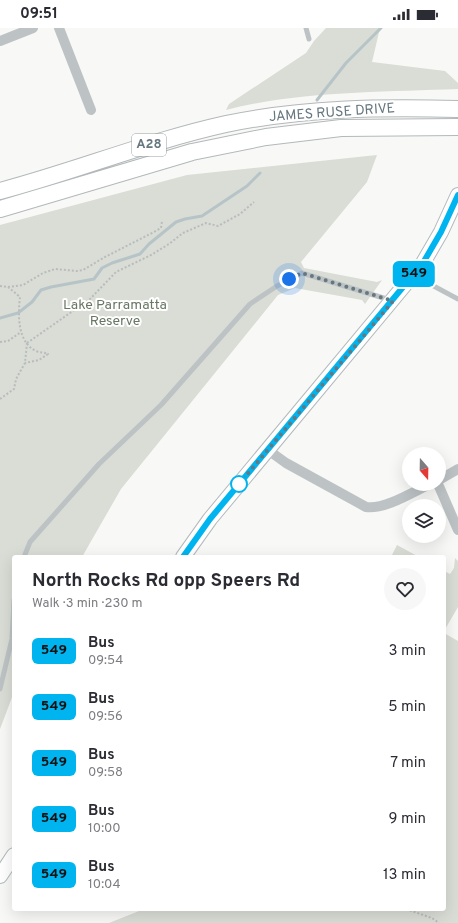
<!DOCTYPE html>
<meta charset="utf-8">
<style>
:root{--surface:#fff;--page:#f7f7f7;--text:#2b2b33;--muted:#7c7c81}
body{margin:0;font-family:Overpass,sans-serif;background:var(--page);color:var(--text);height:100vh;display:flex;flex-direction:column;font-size:15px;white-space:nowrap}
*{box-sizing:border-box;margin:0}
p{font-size:13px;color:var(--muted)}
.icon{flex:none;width:22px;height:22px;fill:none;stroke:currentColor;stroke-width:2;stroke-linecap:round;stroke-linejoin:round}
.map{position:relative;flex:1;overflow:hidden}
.drawer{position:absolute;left:12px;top:527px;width:434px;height:356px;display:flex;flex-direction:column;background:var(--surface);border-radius:4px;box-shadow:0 4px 16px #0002}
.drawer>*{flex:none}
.badge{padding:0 8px;border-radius:6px;font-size:14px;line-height:26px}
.needle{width:26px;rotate:160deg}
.fabs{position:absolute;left:402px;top:419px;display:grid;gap:8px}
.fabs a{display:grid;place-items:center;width:44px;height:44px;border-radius:50%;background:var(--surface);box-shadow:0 4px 16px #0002;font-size:20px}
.you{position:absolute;width:20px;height:20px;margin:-10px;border:3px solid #fff;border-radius:50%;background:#1a73e8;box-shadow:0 0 0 6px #1a73e833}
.map>.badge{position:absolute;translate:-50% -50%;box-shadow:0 0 0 2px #fff}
.round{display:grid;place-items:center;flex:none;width:42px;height:42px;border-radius:21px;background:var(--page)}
.overview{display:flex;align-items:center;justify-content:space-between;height:68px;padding:0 20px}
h1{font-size:19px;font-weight:700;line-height:30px}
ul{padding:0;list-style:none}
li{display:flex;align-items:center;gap:12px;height:56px;padding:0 20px}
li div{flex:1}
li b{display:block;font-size:15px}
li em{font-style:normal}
li .badge{min-width:44px;font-weight:700;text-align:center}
.status{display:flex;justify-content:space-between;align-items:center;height:28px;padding:0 20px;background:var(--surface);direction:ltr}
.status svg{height:11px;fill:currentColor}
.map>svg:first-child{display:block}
.green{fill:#d9ddd5}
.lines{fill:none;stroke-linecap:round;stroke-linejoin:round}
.stream{stroke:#b7c4c7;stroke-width:3}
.secondary-casing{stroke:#b2b9bc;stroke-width:16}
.trunk-casing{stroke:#b3b8ba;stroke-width:18}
.path{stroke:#b8bcbe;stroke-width:2;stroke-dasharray:2 2;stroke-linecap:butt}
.service{stroke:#bdc3c5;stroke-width:5}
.minor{stroke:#bdc3c5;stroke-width:10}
.secondary{stroke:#fff;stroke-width:14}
.trunk{stroke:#fff;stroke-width:16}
.line-casing{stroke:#fff;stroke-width:9}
.line{stroke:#00b5ef;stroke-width:6}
.walk{stroke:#66777f;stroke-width:4;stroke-dasharray:0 7.2}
.stop-dot{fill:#fff;stroke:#00b5ef;stroke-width:2}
.labels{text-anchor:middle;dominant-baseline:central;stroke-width:4;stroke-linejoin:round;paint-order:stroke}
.shield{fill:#fff;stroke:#94a0a5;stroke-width:1}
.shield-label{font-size:13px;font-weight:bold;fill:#66777f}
.street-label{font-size:14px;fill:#66777f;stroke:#fff}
.park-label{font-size:14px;fill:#697764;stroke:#fff}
</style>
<div class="status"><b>09:51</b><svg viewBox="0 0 49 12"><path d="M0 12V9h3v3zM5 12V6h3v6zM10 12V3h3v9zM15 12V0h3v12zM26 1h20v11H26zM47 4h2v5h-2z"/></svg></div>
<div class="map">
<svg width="458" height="895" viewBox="0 0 458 895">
<rect width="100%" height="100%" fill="#f8f8f6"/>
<path class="green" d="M326 0H380L372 34 445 43 458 55V61C383 64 299 63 226 82L229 76 306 25 314 13Z
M377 127 367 154 301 234 304 240 377 254 382 252 365 276 362 272 295 260 278 267 121 461 82 529H14V664L0 701V197L187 147Z
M397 517 419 529H391Z
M455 530 458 533V579L444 603V543L450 546 454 540Z
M444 605 458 613V895H109L144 881H444Z"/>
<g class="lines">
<path class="stream" d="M317 72 346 35 381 0
M0 290 18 285 32 274 41 262 51 259 94 251 102 240 112 235 140 226 149 216 176 194 185 191 202 188 247 158 260 145"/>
<g class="secondary-casing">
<path id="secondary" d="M183 529 210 491 423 235 441 204 458 167
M0 848 14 827"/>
</g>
<g class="trunk-casing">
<path id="trunk" d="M0 163C76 143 149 113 226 96 303 80 380 79 458 81
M0 181 192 124 266 109 341 100 458 99"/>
</g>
<path class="path" d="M0 258 8 259 20 269C18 286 17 314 36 323 40 325 44 324 48 326L39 332 25 335
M8 259 23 257 43 245 55 241 77 243 83 242 105 229 154 204 161 200 162 193
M0 314 8 313 21 304
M27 315 90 271 116 244 151 227 169 216 183 205 206 195 218 198 240 186 254 174
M0 371 14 361 16 351 25 335 27 315
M406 881 432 890 439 895"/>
<path class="service" d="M306 0 309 11
M415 248 458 271
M24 529 30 514 99 436 161 377 250 276 277 258 302 245 390 272
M0 661 12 611 14 572"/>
<path class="minor" d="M59 0 91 82
M0 13 33 0
M268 422 286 435 366 479C384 482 413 464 430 456
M439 452 458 441
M438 456 458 502"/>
<use href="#secondary" class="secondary"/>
<use href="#trunk" class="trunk"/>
</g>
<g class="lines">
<g class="line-casing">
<path id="line" d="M183 529 210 491 423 235 441 204 458 167"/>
</g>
<use href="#line" class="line"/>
<path class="walk" d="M239 456 393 273 302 245 289 251"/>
</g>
<circle class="stop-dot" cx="239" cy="456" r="8"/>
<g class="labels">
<rect class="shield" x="132" y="106" width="34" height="22" rx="3"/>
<g class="shield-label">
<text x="149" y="117">A28</text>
</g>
<g class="street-label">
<text transform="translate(332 85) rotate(-4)">JAMES RUSE DRIVE</text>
</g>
<g class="park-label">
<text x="115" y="277">Lake Parramatta<tspan x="115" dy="16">Reserve</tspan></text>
</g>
</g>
</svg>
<div class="fabs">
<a><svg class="needle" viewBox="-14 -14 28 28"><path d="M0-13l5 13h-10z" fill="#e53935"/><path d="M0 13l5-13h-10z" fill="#7c7c81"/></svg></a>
<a><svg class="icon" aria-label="layers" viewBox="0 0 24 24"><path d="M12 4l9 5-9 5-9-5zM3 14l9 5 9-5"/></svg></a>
</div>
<div class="you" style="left:289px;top:251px"></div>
<b class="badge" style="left:414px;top:246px;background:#00b5ef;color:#111">549</b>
<section class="drawer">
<div class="overview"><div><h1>North Rocks Rd opp Speers Rd</h1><p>Walk · 3 min · 230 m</p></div><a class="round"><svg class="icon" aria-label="heart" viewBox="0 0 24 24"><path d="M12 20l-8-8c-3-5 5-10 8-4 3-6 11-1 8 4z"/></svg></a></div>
<ul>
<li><span class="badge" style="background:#00b5ef;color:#111">549</span><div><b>Bus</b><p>09:54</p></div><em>3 min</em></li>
<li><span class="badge" style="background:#00b5ef;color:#111">549</span><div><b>Bus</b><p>09:56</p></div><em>5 min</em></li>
<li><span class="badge" style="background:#00b5ef;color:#111">549</span><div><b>Bus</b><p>09:58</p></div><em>7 min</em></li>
<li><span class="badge" style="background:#00b5ef;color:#111">549</span><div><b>Bus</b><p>10:00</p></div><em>9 min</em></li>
<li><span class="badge" style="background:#00b5ef;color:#111">549</span><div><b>Bus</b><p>10:04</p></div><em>13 min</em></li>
</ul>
</section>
</div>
